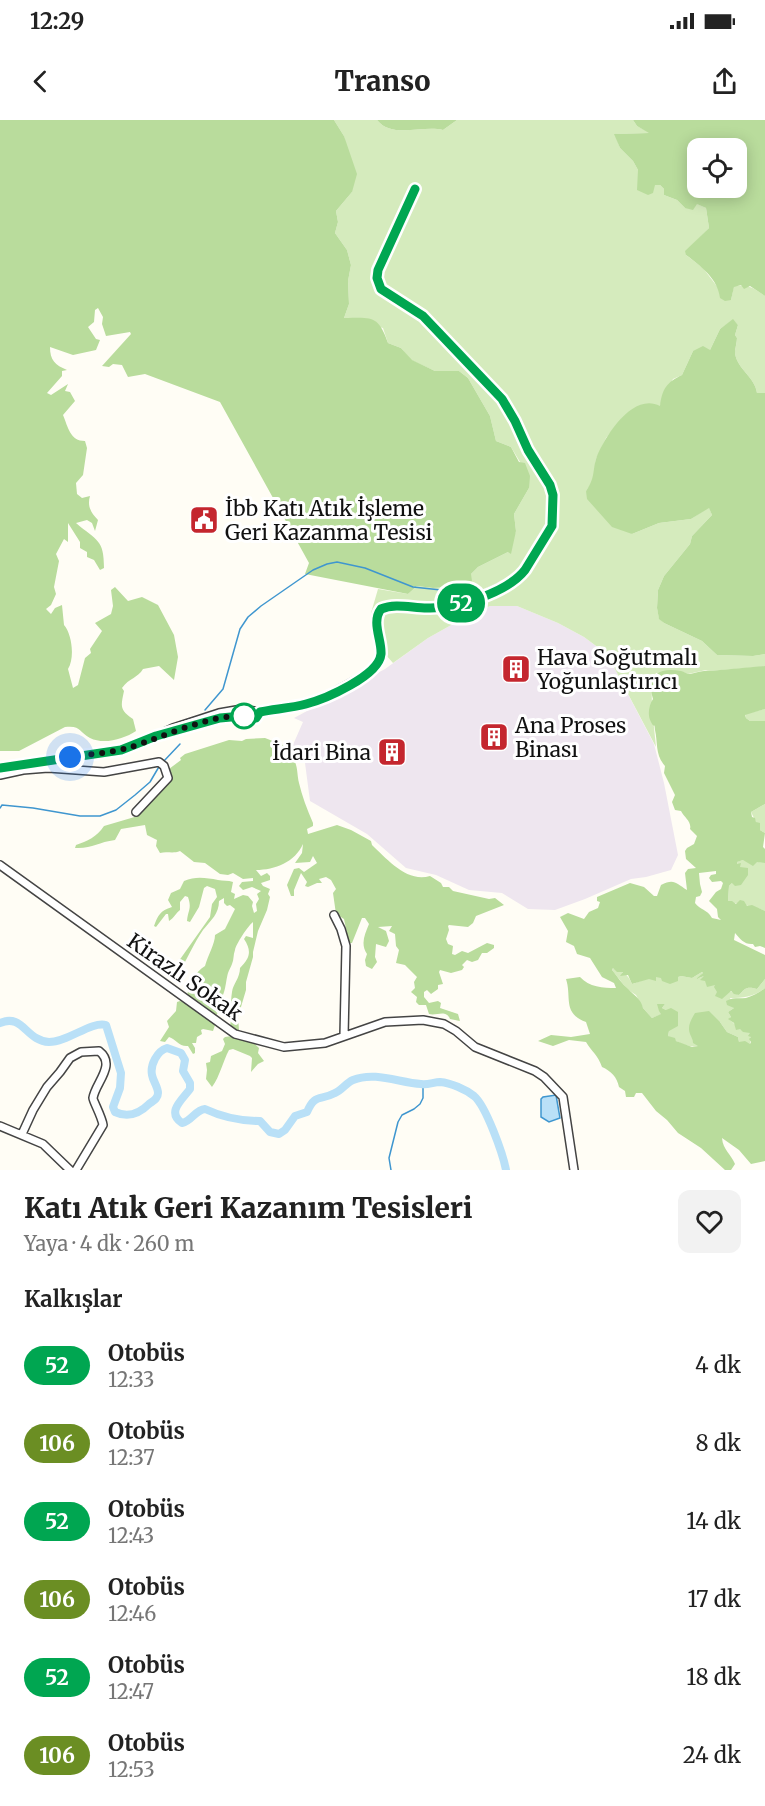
<!DOCTYPE html>
<html lang="tr">
<meta charset="utf-8">
<style>
:root{--surface:#fff;--page:#f2f2f2;--text:#222;--muted:#767676}
body{margin:0;font-family:Merriweather,serif;background:var(--page);color:var(--text);height:100vh;display:flex;flex-direction:column;font-size:22px;white-space:nowrap}
*{box-sizing:border-box;margin:0}
p{font-size:20px;color:var(--muted)}
.icon{flex:none;width:33px;height:33px;fill:none;stroke:currentColor;stroke-width:2;stroke-linecap:round;stroke-linejoin:round}
.map{position:relative;height:1050px;overflow:hidden}
.panel{display:flex;flex-direction:column;background:var(--surface);flex:1}
.panel>*{flex:none}
.badge{padding:0 12px;border-radius:20px;font-size:21px;line-height:39px}
.buttons{position:absolute;left:687px;top:18px;display:grid;gap:12px}
.buttons a{display:grid;place-items:center;width:60px;height:60px;border-radius:12px;background:var(--surface);box-shadow:0 3px 15px #0003;font-size:30px}
.you{position:absolute;width:30px;height:30px;margin:-15px;border:4px solid #fff;border-radius:50%;background:#1a73e8;box-shadow:0 0 0 9px #1a73e833}
.map>.badge{position:absolute;translate:-50% -50%;box-shadow:0 0 0 3px #fff}
h2{padding:0 24px;font-size:22px;line-height:54px}
.round{display:grid;place-items:center;flex:none;width:63px;height:63px;border-radius:12px;background:var(--page)}
.headline{display:flex;align-items:center;justify-content:space-between;height:102px;padding:0 24px}
h1{font-size:28px;font-weight:800;line-height:45px}
ul{padding:0;list-style:none}
li{display:flex;align-items:center;gap:18px;height:78px;padding:0 24px}
li div{flex:1}
li b{display:block;font-size:22px}
li em{font-style:normal}
li .badge{min-width:66px;font-weight:700;text-align:center}
.status{display:flex;justify-content:space-between;align-items:center;height:42px;padding:0 30px;background:var(--surface);direction:ltr}
.status svg{height:16px;fill:currentColor}
header{display:flex;justify-content:space-between;align-items:center;height:78px;padding:0 24px;background:var(--surface);font-size:27px;font-weight:800}
.map>svg:first-child{display:block}
.industrial{fill:#eee6ef}
.green{fill:#d5ebbd}
.forest{fill:#b9dc9c;fill-rule:evenodd}
.water{fill:#b9e0f7;stroke:#3f96cf;stroke-width:1.5}
.lines{fill:none;stroke-linecap:round;stroke-linejoin:round}
.stream{stroke:#3f96cf;stroke-width:1.5}
.river{stroke:#b9e0f7;stroke-width:8}
.minor-casing{stroke:#444;stroke-width:10}
.minor{stroke:#fff;stroke-width:7}
.line-casing{stroke:#fff;stroke-width:14}
.line{stroke:#00a651;stroke-width:9}
.walk{stroke:#111;stroke-width:6;stroke-dasharray:0 10.8}
.stop-dot{fill:#fff;stroke:#00a651;stroke-width:3}
.labels{text-anchor:middle;dominant-baseline:central;stroke-width:6;stroke-linejoin:round;paint-order:stroke}
.poi-label{font-size:21px;fill:#111;stroke:#fff;text-anchor:start}
.street-label{font-size:21px;fill:#111;stroke:#fff}
</style>
<div class="status"><b>12:29</b><svg viewBox="0 0 49 12"><path d="M0 12V9h3v3zM5 12V6h3v6zM10 12V3h3v9zM15 12V0h3v12zM26 1h20v11H26zM47 4h2v5h-2z"/></svg></div>
<header><svg class="icon" aria-label="back" viewBox="0 0 24 24"><path d="M15 5l-7 7 7 7"/></svg>Transo<svg class="icon" aria-label="share" viewBox="0 0 24 24"><path d="M12 15V3M7 8l5-5 5 5M5 13v7h14v-7"/></svg></header>
<div class="map">
<svg width="765" height="1050" viewBox="0 0 765 1050">
<rect width="100%" height="100%" fill="#fffdf5"/>
<path class="industrial" d="M490 486H517L558 503 584 517 607 534 654 624 664 663 678 735 671 750 646 757 631 759 585 779 555 790 528 789 502 773 469 770 436 755 406 748 367 714 310 681 305 643 292 627 303 602 294 598 385 549 428 518 462 499Z"/>
<path class="green" d="M334 0H377C392 19 422 5 443 10L457 0H633L637 6 651 13 615 14 620 28 633 41 638 50 655 65H660L664 69V75L677 80 685 88 696 83 706 88 709 108 686 131V135L703 148 719 169 731 180 734 166C748 164 754 168 765 176V273H757C755 257 737 249 735 233 735 229 737 222 737 218L735 215 738 205 733 200 720 209 710 230 693 231 682 255 673 259 660 286 622 298 606 318 596 339 593 361 586 371 632 414 659 403 691 399 709 387 712 395 692 416 690 424 664 456 658 470 657 488 659 498 664 503 702 521 717 535 753 536 765 534V546L759 547 709 551 706 550 688 554 683 552 656 553C647 564 655 611 656 627L607 534 584 517 558 503 517 486H490L462 499 428 518 393 543 378 526 371 493 378 469 408 474 417 466 433 468 471 454 478 447 508 432 516 411 514 394 529 368 520 342 511 327 496 321 490 296 468 258 459 251H435L411 240 401 228 388 223 383 208 344 198 349 184 348 161 351 145 347 130 335 113 338 102 336 91 352 72 344 16Z
M765 589V601H750L746 598 745 594Z
M765 684V713L760 710 751 692Z
M743 740 765 743V791C753 785 741 786 728 781L729 766 732 763 740 748 736 742Z
M613 848C623 852 628 854 632 864 639 862 649 857 656 857 665 857 673 859 681 856L692 858 702 852 703 853 699 858 706 855 705 861 739 875C745 868 747 866 757 869L765 859V868C754 877 743 878 730 878L734 888 728 892 731 897 729 899 740 909 751 912 750 924 739 922 738 917 727 912 720 902 693 918 699 926C687 928 677 922 668 916L669 911 666 890 662 888 665 884H658L662 894 652 898 643 888 636 875 627 869 612 850Z"/>
<path class="forest" d="M0 0H334L344 16 357 54 352 72 336 91 338 102 335 113 347 130 351 145 348 161 349 184 344 198C371 198 378 194 388 223L401 228 412 240 435 251H459L468 258 490 296 496 321 511 327 519 342 525 343 530 356 529 368 514 394 516 411 511 434 508 432 478 447 471 454 472 461 468 464 433 468 417 466 408 474 305 454 309 443 220 282 145 254 128 257 122 245 113 244 109 247 102 246 131 214 130 212 106 216 102 204 103 197 98 188 95 190 94 202 88 207 96 219 100 220 96 230 73 235 50 227C50 240 55 245 67 250L62 251V256L47 273 51 275 68 264 65 271 70 272 75 281 63 295C68 307 70 321 85 321L87 328 83 355 76 363 77 374 82 378 90 376C87 386 91 393 98 400L95 411 92 403 87 400 76 403C97 421 104 419 104 448L100 450 94 440 87 437V432L80 428V422L68 403V422L64 419 56 434 59 441 54 467 56 474 51 485 46 489 51 494 55 488 62 485 64 505C72 514 75 538 68 549L73 568 78 565 85 538 91 533 90 529 102 511 95 503 111 494 113 486 111 470 115 467 128 481 142 477 158 485 174 515 178 537 174 560 159 546 143 549C138 558 129 558 122 568L124 571C121 586 119 590 133 599L136 611C124 619 104 625 90 618 79 612 81 605 65 607L19 631H0Z
M377 0H457L443 10C422 5 392 19 377 0Z
M633 0H765V176L750 166 744 169 741 165 734 167 731 180 725 181 720 178C718 159 701 146 686 135L685 131 709 108 706 88 697 84 693 90 685 88 677 80 664 75V69L660 65H655L653 73 648 75 637 70 638 50 633 41 620 28 614 14 649 13 637 6ZM698 28H736V68H698Z
M733 199 738 205 735 215 737 218C737 222 735 228 735 233 737 249 755 257 757 273H765V534L753 536 717 535 702 521 664 503 659 499 657 488 658 470 664 456 690 424 692 416 712 395 709 388 691 399 659 403 632 414 612 407 587 379 586 371C596 357 592 350 597 336 606 315 633 272 660 286 662 269 667 262 682 255L693 231 703 226 710 230 720 209Z
M765 546V589L745 595 746 598 750 601H765V684L751 692 752 697 755 698 756 702 760 703V710L765 713 763 727 765 729V743L757 742 753 746 743 740 737 742V744L741 743 740 747 748 748V755L741 765 735 766 732 763 729 766 728 781H732L736 784 740 780 744 781 747 786 752 785 765 791V828L760 826 755 827 753 824C745 825 740 819 735 813L734 820 765 835V859L757 869C747 866 745 868 739 875L734 874 731 871 722 879 715 876 717 872 714 867 715 865 707 867 705 861 700 860 704 856 696 859 703 853 702 852 692 858 681 856 678 857V861L670 864 662 861 661 858 656 857V861L649 859 632 864 628 855 620 856 623 852H617L613 848 612 850C617 856 622 864 628 869 635 876 641 879 643 888L652 898 661 894 659 891 657 884H665L662 888 666 890 671 888 678 892V906L669 911 668 916 675 918 676 921 692 927 698 926 693 923C693 919 691 917 690 914 687 906 691 900 695 893L709 891 720 902 727 912 738 917 739 922 745 921 750 924 751 922 749 919 751 917 748 916 750 913 743 912 740 909 736 910 734 903 728 899 731 897 728 892 734 888 727 885 726 881C733 877 739 879 746 878 753 876 759 873 765 868V1041L751 1044 739 1030 722 1018C723 1030 731 1034 735 1044L731 1050H725L701 1028 678 1013 667 1000 656 991 642 973H636L634 977H626L625 971 619 967C617 957 611 951 602 947 598 935 592 932 586 922L569 920 553 926 538 921 551 915 571 917 590 914 586 902C562 893 572 877 566 859L580 857C589 867 603 868 616 868L614 863 602 857 590 838 577 834 574 826 566 822 568 811 560 797 568 793 584 799 589 792 598 788 600 782 597 781V777L630 763 644 767 654 776H657L661 765C674 758 676 763 687 770L685 753 688 749 696 748 686 739 685 731 687 728 694 724 697 716 690 709C692 702 684 697 681 691L675 690 672 682 675 675 664 653 665 646C655 635 658 623 655 610 654 601 655 610 651 602 647 595 649 585 653 579 646 555 659 547 681 551 686 552 686 554 690 554 697 553 702 550 709 551ZM716 751V754L711 755 709 758 712 762 721 761 723 763 721 769 716 772 709 781 717 789 718 797 721 800 712 798C707 789 700 790 695 783L696 777 700 776 702 772 700 764 699 753Z
M265 618 283 625C286 631 291 634 294 640 298 647 297 655 299 663 302 676 307 689 313 703V706L307 709 308 714 337 705 351 710 371 721 372 725C387 739 407 763 430 756L441 763 443 767H449L453 771 489 779 495 778 504 785 476 796 473 803 468 807 449 805 448 806 449 810 446 819 448 824 453 826 452 834 455 835 462 831 468 833 487 823 494 825V828L487 833H482L478 840 472 842 467 840 462 845 464 847 462 850 451 853 440 850 439 852 443 864 438 865V869L431 874 427 870 424 872V877L429 883 438 881 441 883 440 888 458 894 460 901 450 899C446 889 437 896 429 894L426 885H419L416 882 417 877 411 872 415 868 414 862 417 857 405 845 396 843 399 830 396 826 395 814 389 811 392 806 378 807 386 811 389 821 386 827 376 824 375 837 377 842 372 849 366 846 365 840 367 834C360 824 365 814 369 804L365 798H362L352 823H349L344 799 336 794 333 773 336 769 331 760 326 757 319 759 322 763H317L308 767 305 766 307 762 301 753 294 770V776H291L287 765 294 749 299 748 304 752 317 743 313 736 310 742 295 743 302 733 303 724C295 742 275 750 256 750L261 756 267 753 270 756V760L261 763 263 766 270 769 268 774 270 777 267 790 258 811 253 832V837L246 862V870L238 897 239 910 236 913 230 908C232 895 230 884 232 872 233 864 240 858 240 848 250 838 252 831 244 819L246 816 253 818V802C248 806 236 824 235 830 233 835 234 840 232 844 231 847 229 850 228 853 225 864 226 877 216 884V887L219 890 216 896C207 888 198 880 187 876 189 864 195 852 205 846 208 835 215 824 215 815L225 809 235 789 230 785 227 786 224 783V778L219 781C219 794 211 800 203 810 194 823 187 839 179 853H177L176 845 210 797 212 784 217 777 215 769 207 766 204 768 199 787 190 802 187 801C188 790 192 789 188 777L185 776 180 782V790C176 793 174 798 169 801L168 794H166L156 807 154 806C158 795 160 791 172 787L168 780 171 773 180 769 184 761C196 756 206 758 218 760 223 761 228 760 233 762L231 772 235 774 234 779 243 775 248 776 253 782 252 786 254 793 257 791 256 784 259 779 257 774 261 771 252 767 243 770 239 766 242 762 253 761V758L243 759 233 753 228 755 220 754 205 743 194 742 180 731C173 734 167 731 160 733L156 726 157 720 147 715 145 705 121 709 115 720C98 722 92 729 75 728L76 725C87 721 97 717 104 706L138 696 170 656 169 649 181 640 180 638 185 634 229 620 242 621 246 619Z
M180 881 197 889 215 905 213 911 203 909 201 910 202 914 197 917 196 923H192L195 928V933L193 934 188 926C179 927 176 919 169 917L165 922 160 921 169 907 167 901 176 891 177 882Z
M232 916 254 923 259 928 258 933 264 941 258 944 251 952 252 938 250 936 233 929 229 930C223 941 220 956 212 967L206 959 207 950 206 943 210 942 211 936 222 931 225 924 223 919 225 917Z"/>
<path class="water" d="M556 975 560 998 549 1002 541 997V979L543 977Z"/>
<g class="lines">
<path class="stream" d="M205 590 223 569 240 509 248 497 261 486 313 450 327 444 337 442 365 448 413 467 441 470
M163 642 180 624
M0 688 2 685 33 688 80 696H100L116 690 135 675 150 662 160 645
M391 1050 389 1038 398 1002 402 995 414 989 420 984 423 978V965"/>
<path class="river" d="M0 903C23 893 26 921 49 922 68 922 91 901 106 905L121 953 120 968 113 987 115 992C128 998 139 994 149 984 153 981 158 979 158 973 158 967 153 961 152 955 150 945 157 931 167 928L181 933 185 940 183 951 190 963V969C182 980 166 992 182 1003 192 1001 195 990 205 989 222 997 241 1001 260 1001L270 1012 279 1014 285 1010 295 996 307 992C315 973 320 981 335 973 342 970 346 963 353 960 375 951 400 963 421 964 428 965 434 962 440 962 451 963 465 969 474 976 486 986 503 1034 506 1050"/>
<g class="minor-casing">
<path id="minor" d="M193 606 231 596 256 598 260 592
M0 648 121 630 141 623 173 608 219 593 242 589 260 592 304 584 327 576 369 553 379 543 381 532 376 498 381 489 394 486 428 488 445 487 480 477 513 461 525 450 552 406 553 382 552 369 548 360 528 330 515 301 502 279 423 196 381 169 377 158 378 150 415 69
M0 655 23 650 48 648 104 652 159 642 164 646 168 658 136 692
M0 745 235 914 284 927 325 923 385 902 423 900 444 904 456 911 475 927 535 951 544 957 563 977 574 1050
M334 795 341 809 346 826 344 916
M0 1006 43 1024 70 1050
M22 1014 33 990 47 967 60 952 70 938 81 932 99 931C117 945 95 963 93 978 93 981 102 997 103 1005L76 1050"/>
</g>
<use href="#minor" class="minor"/>
</g>
<g class="lines">
<g class="line-casing">
<path id="line" d="M0 648 121 630 156 616 220 598 242 596 256 598 260 592C275 589 291 588 306 584 325 579 379 556 381 534 382 520 371 502 381 489 395 483 412 488 427 488 455 489 507 473 525 450L552 406 553 375 550 365 528 330 515 301 502 279 423 196 381 169 377 158 378 150 415 69"/>
</g>
<use href="#line" class="line"/>
<path class="walk" d="M70 637C90 634 112 633 131 627 163 617 211 594 244 596"/>
</g>
<defs>
<g id="civic-square" transform="scale(1.5)"><rect x="-9" y="-9" width="18" height="18" rx="4" fill="#c4262e" stroke="#fff"/><path d="M-.6-6.5H3V-4.5H.6V-3L4-1V1h2V6H-6V1h2V-1L-.6-3ZM-1.2 2.5V6h2.4V2.5Z" fill="#fff"/></g>
<g id="building-square" transform="scale(1.5)"><rect x="-9" y="-9" width="18" height="18" rx="4" fill="#c4262e" stroke="#fff"/><path d="M-4-6H4V6H1V3H-1V6H-4ZM-2.5-4.3h1.7v1.8h-1.7ZM.8-4.3h1.7v1.8H.8ZM-2.5-1h1.7V.8h-1.7ZM.8-1h1.7V.8H.8Z" fill="#fff"/></g>
</defs>
<g fill-rule="evenodd">
<use href="#civic-square" x="204" y="400"/>
<use href="#building-square" x="516" y="549"/>
<use href="#building-square" x="494" y="617"/>
<use href="#building-square" x="392" y="632"/>
</g>
<circle class="stop-dot" cx="244" cy="596" r="12"/>
<g class="labels">
<g class="poi-label">
<text x="225" y="388">İbb Katı Atık İşleme<tspan x="225" dy="24">Geri Kazanma Tesisi</tspan></text>
<text x="537" y="537">Hava Soğutmalı<tspan x="537" dy="24">Yoğunlaştırıcı</tspan></text>
<text x="515" y="605">Ana Proses<tspan x="515" dy="24">Binası</tspan></text>
<text x="371" y="632" text-anchor="end">İdari Bina</text>
</g>
<g class="street-label">
<text transform="translate(185 857) rotate(35)">Kirazlı Sokak</text>
</g>
</g>
</svg>
<div class="buttons">
<a><svg class="icon" aria-label="locate" viewBox="0 0 24 24"><circle cx="12" cy="12" r="6"/><path d="M12 2v4M12 18v4M2 12h4M18 12h4"/></svg></a>
</div>
<div class="you" style="left:70px;top:637px"></div>
<b class="badge" style="left:461px;top:483px;background:#00a651;color:#fff">52</b>
</div>
<section class="panel">
<div class="headline"><div><h1>Katı Atık Geri Kazanım Tesisleri</h1><p>Yaya · 4 dk · 260 m</p></div><a class="round"><svg class="icon" aria-label="heart" viewBox="0 0 24 24"><path d="M12 20l-8-8c-3-5 5-10 8-4 3-6 11-1 8 4z"/></svg></a></div>
<h2>Kalkışlar</h2>
<ul>
<li><span class="badge" style="background:#00a651;color:#fff">52</span><div><b>Otobüs</b><p>12:33</p></div><em>4 dk</em></li>
<li><span class="badge" style="background:#6b8e23;color:#fff">106</span><div><b>Otobüs</b><p>12:37</p></div><em>8 dk</em></li>
<li><span class="badge" style="background:#00a651;color:#fff">52</span><div><b>Otobüs</b><p>12:43</p></div><em>14 dk</em></li>
<li><span class="badge" style="background:#6b8e23;color:#fff">106</span><div><b>Otobüs</b><p>12:46</p></div><em>17 dk</em></li>
<li><span class="badge" style="background:#00a651;color:#fff">52</span><div><b>Otobüs</b><p>12:47</p></div><em>18 dk</em></li>
<li><span class="badge" style="background:#6b8e23;color:#fff">106</span><div><b>Otobüs</b><p>12:53</p></div><em>24 dk</em></li>
</ul>
</section>
